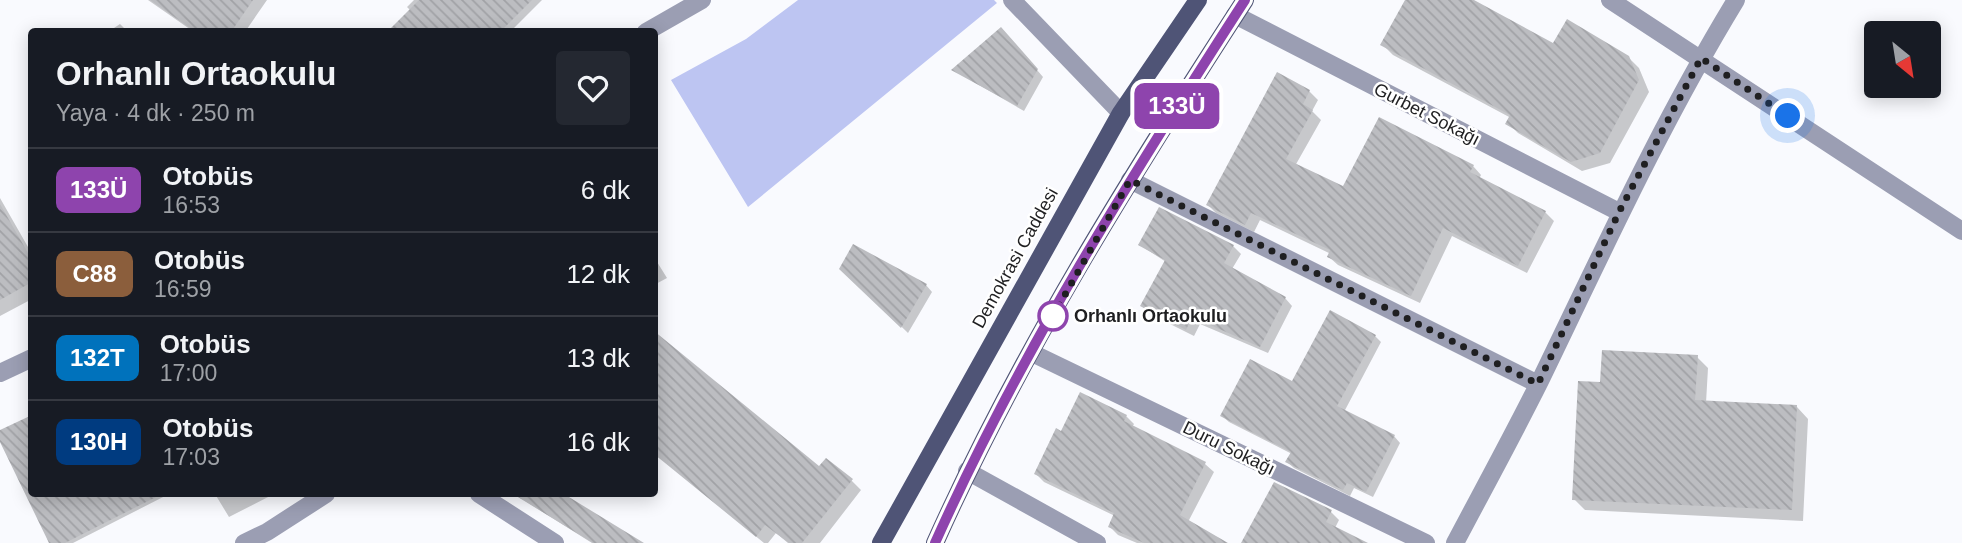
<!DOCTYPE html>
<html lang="tr">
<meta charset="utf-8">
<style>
:root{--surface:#171b24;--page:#242831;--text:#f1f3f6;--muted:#9ea1a6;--line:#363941}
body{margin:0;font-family:Arial,sans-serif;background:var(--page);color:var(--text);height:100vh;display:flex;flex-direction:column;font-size:26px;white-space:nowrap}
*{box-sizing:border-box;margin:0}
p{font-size:23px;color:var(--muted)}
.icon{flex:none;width:38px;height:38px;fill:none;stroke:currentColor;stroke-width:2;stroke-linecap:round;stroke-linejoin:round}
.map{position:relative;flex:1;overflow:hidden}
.details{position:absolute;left:28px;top:28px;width:630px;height:469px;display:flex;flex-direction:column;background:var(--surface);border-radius:7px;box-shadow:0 4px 18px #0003}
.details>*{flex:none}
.badge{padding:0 14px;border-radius:10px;font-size:24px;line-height:46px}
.needle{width:46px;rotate:150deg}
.tools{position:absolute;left:1864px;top:21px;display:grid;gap:14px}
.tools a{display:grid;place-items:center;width:77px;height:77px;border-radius:7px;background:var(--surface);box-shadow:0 4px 18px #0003;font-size:35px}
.you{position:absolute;width:35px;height:35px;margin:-18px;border:5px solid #fff;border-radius:50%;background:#1a73e8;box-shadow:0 0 0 10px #1a73e833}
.map>.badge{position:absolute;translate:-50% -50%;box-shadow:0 0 0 4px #fff}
.round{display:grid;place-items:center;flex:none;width:74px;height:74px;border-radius:7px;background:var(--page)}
.headline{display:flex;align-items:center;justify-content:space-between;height:119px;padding:0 28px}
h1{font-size:33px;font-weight:800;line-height:52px}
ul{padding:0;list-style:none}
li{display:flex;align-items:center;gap:21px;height:84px;padding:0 28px;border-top:2px solid var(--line)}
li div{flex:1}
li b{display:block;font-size:26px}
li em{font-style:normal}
li .badge{min-width:77px;font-weight:700;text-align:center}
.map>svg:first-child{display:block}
.grass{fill:#bdc5f2}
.shadow{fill:#0003}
.building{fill:url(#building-back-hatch)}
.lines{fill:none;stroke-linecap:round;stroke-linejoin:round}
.minor{stroke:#9b9eb3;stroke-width:18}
.major{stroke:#4f5476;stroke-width:18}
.line-casing{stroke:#fff;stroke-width:16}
.line{stroke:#8e44ad;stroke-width:10}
.walk{stroke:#1f1f21;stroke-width:7;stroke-dasharray:0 12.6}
.stop-dot{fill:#fff;stroke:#8e44ad;stroke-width:3.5}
.labels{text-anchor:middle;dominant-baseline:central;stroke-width:5;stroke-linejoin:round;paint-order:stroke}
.street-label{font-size:18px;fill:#1f1f21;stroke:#fff}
.stop-label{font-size:18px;font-weight:bold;fill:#1f1f21;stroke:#fff;text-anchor:start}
</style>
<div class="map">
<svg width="1962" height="543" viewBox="0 0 1962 543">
<defs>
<pattern id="building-back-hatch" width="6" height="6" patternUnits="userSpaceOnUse" patternTransform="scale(1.75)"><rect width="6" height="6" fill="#bcbdc1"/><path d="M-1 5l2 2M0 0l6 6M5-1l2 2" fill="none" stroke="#a1a2a6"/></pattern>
</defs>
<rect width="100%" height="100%" fill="#f9fafe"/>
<path class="grass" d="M798 0H994L997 3 748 207 671 80 746 39Z"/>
<path class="shadow" d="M148 0H267L247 29 250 32H194Z
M414 0H542L510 32H398L411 11 407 7Z
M1407 0H1470L1554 45 1628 57 1639 68 1649 92 1610 163 1582 171 1518 133 1508 123 1511 118 1393 55 1382 44Z
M120 24 128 32H108Z
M1008 36 1043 77 1024 111 953 70Z
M1309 91 1318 100 1312 111 1321 120 1295 166 1344 188 1473 166 1481 175 1479 179 1545 212 1554 221 1527 273 1452 236 1420 303 1338 265 1329 257 1331 254 1260 220 1254 232 1216 213 1208 205Z
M0 198 32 254V299L0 316Z
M1140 245 1233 246 1241 254 1232 269 1285 298 1292 306 1268 353 1200 324 1194 336 1150 314 1142 306 1166 262Z
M654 257 667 278 654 285Z
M841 268 926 285 932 292 908 333Z
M1375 336 1381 342 1344 412 1394 436 1400 443 1373 497 1354 488 1350 496 1294 468 1287 462 1292 454 1229 422 1222 416 1293 383Z
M1697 357 1708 368 1706 403 1797 407 1808 419 1803 521 1585 510 1574 499 1602 383Z
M1126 416 1134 424 1132 427 1205 464 1214 472 1188 522 1225 543H1137L1118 535 1110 527 1115 516 1044 482 1036 474 1062 433Z
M0 432 32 494H169L73 543H51Z
M654 453 820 468 851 480 861 490 820 543H788L776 533 768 543H764Z
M1275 485 1331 512 1339 520 1335 528 1364 543H1243Z
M215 494H274L229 517Z
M514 494H562L641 543H592Z"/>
<path class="building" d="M150 0H253L231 32H196Z
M419 0H532L500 32H387Z
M1405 0H1474L1553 43 1567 19 1629 56 1639 80 1600 153 1571 162 1505 124 1510 115 1380 45Z
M1001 27 1038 69 1017 106 951 70Z
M1277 72 1310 90 1303 104 1313 110 1286 159 1343 186 1379 117 1474 165 1470 172 1546 211 1518 266 1443 228 1411 296 1327 257 1330 250 1251 213 1245 225 1206 205Z
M0 204 32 260V282L0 300Z
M1159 207 1234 245 1224 263 1286 297 1260 347 1192 317 1186 330 1140 306 1165 260 1138 245Z
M853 244 927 284 901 328 839 269Z
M1330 310 1376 335 1337 406 1395 435 1366 492 1347 483 1343 490 1285 462 1291 452 1220 416 1250 359 1292 381Z
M654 331 819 466 826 458 853 479 802 543H789L765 525 756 537 654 454Z
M1602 350 1698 355 1695 400 1797 405 1792 510 1572 500 1578 381 1600 382Z
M1080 392 1127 415 1124 421 1206 462 1180 515 1228 543H1144L1108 527 1114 513 1034 474 1056 428 1061 431Z
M32 415V494H162L65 543H49L0 442V430Z
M1274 482 1332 510 1326 522 1368 543H1241Z
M513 494H564L644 543H593Z"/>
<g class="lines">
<path class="minor" d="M1012 0 1121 113
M1610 0 1962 231
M1235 15 1619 212
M646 32 702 0
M1130 180 1538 384
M1032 353 1426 543
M0 373 32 358
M967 471 1097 543
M479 494 555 543
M244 543 267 532 326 494
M1455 543C1483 490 1512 437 1539 383 1602 253 1661 123 1736 0"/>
<path class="major" d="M881 543 1121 113 1198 0
M935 543C1020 353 1132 174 1245 0"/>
</g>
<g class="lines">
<g class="line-casing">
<path id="line" d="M935 543C1020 353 1132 175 1245 0"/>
</g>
<use href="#line" class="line"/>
<path class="walk" d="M1053 316 1130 180 1538 384 1619 212 1701 58 1788 116"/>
</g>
<circle class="stop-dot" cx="1053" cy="316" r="14"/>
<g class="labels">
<g class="street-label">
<text transform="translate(1427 114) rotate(27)">Gurbet Sokağı</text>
<text transform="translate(1015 258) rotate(-61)">Demokrasi Caddesi</text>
<text transform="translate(1229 448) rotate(26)">Duru Sokağı</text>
</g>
<g class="stop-label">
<text x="1074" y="316">Orhanlı Ortaokulu</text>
</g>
</g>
</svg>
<div class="tools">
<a><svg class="needle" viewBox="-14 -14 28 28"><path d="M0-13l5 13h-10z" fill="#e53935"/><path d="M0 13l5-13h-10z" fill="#9ea1a6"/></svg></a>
</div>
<div class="you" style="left:1788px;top:116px"></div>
<b class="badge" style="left:1177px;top:106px;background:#8e44ad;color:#fff">133Ü</b>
<section class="details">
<div class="headline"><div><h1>Orhanlı Ortaokulu</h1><p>Yaya · 4 dk · 250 m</p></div><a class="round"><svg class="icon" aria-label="heart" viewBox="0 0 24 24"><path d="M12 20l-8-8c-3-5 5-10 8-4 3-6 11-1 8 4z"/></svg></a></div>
<ul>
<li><span class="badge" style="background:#8e44ad;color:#fff">133Ü</span><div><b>Otobüs</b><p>16:53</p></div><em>6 dk</em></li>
<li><span class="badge" style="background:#8b5e3c;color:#fff">C88</span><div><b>Otobüs</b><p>16:59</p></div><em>12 dk</em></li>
<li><span class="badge" style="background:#0072bc;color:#fff">132T</span><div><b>Otobüs</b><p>17:00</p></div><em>13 dk</em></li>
<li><span class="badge" style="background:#003b80;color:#fff">130H</span><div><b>Otobüs</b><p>17:03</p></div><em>16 dk</em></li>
</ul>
</section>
</div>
